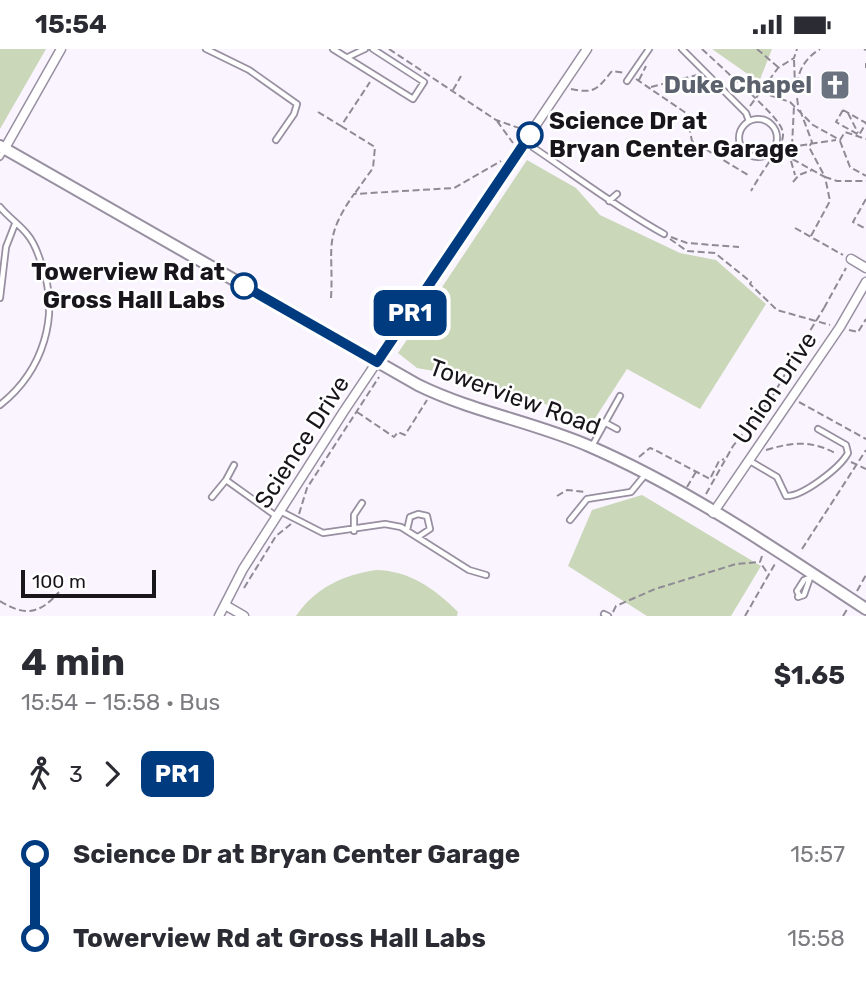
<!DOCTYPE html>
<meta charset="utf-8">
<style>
:root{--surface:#fff;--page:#f2f2f3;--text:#2b2b33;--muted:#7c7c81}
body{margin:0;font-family:Rubik,sans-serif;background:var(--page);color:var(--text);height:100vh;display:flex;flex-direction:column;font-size:26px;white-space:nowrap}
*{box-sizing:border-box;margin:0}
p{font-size:23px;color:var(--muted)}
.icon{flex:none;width:38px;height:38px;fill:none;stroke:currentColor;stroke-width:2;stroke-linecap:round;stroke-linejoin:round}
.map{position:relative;height:567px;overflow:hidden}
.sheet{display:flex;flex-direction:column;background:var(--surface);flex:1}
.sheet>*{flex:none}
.badge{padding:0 14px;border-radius:10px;font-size:24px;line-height:46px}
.scale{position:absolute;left:21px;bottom:18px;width:135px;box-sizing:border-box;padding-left:7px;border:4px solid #18151b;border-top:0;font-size:19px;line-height:24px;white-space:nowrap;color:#18151b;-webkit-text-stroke:5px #fff;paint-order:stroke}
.map>.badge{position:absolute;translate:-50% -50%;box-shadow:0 0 0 4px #fff}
.legs{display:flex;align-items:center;gap:10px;height:77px;padding:0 21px;font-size:23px}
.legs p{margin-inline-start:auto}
.headline{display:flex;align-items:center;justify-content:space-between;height:119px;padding:0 21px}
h1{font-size:38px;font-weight:700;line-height:52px}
ul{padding:0 21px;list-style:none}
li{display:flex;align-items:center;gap:24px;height:84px;font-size:26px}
li i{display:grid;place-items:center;width:10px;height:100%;margin:0 9px;background:currentColor}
li i::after{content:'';width:18px;height:18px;margin:-9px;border:5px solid;border-radius:50%;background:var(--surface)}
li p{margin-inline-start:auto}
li:first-child i{background:linear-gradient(#0000 50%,currentColor 0)}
li:last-child i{background:linear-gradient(currentColor 50%,#0000 0)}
.status{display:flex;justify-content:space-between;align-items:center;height:49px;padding:0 35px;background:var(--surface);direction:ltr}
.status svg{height:19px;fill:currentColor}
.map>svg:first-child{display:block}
.green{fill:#cad7b9}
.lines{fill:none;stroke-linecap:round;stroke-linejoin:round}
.lane-casing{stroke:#988fa0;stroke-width:8}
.street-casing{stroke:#988fa0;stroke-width:11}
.secondary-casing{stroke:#988fa0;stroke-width:14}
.path{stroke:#8f8b94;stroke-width:2;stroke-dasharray:7 3.5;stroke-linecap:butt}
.lane{stroke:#fff;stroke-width:4.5}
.street{stroke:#fff;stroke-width:8}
.secondary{stroke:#fff;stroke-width:10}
.path-bridge{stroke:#8f8b94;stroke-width:2;stroke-dasharray:7 3.5;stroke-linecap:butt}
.line-1-casing{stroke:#fff;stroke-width:16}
.line-1{stroke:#003b80;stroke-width:10}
.stop-1-dot{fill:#fff;stroke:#003b80;stroke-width:3.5}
.labels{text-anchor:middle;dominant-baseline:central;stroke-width:5;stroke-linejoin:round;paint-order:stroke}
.worship-label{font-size:24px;font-weight:bold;fill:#5b616d;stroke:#fff;text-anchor:end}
.stop-label{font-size:24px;font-weight:bold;fill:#18151b;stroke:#fff;text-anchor:start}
.street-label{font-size:24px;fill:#18151b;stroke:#fff}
</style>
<div class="status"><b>15:54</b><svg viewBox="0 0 49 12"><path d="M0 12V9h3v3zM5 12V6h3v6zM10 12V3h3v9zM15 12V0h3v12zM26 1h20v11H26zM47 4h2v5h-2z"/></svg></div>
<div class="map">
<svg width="866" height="567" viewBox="0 0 866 567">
<rect width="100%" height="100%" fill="#faf4ff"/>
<path class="green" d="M0 0H46L0 80Z
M712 0H772L759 33Z
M527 111 576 139 600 166 680 204 716 211 766 255 700 360 627 320 592 374 520 345 456 326 417 319 398 304Z
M642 446 761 517 731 567H647L568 517 592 461Z
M376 521C410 522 434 539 458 563L457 567H296C315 539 343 526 376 521Z"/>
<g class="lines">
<g class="lane-casing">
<path id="lane" d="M206 0 249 21 297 55 294 65 276 91
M333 0 413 50 424 33 373 0
M682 0 746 64 749 72
M348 8 365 0
M627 32 649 0
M739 89a19 19 0 1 1 38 0a19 19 0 1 1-38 0Z
M525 93C572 124 615 158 664 185
M0 108 5 100
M609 152 617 145
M0 158C8 168 19 175 27 185 34 193 38 204 41 214 61 266 43 322 0 356
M0 249 6 198 15 175
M604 373 617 380
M592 397 620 347
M750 412 777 428 786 447C802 448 840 419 848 404L846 396 818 380
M226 431 234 416
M212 448 226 431 276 467
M280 462 323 484 385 475 401 478 469 521 486 526
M570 471 587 450 631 443 645 426
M407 481 410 468 418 465 427 467 430 480 418 488
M354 482V466L362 454
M799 546 797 542 804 531 809 529
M798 548 804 546 811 526
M604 565 608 567"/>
</g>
<g class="street-casing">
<path id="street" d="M5 99 61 0
M851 210 866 219
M713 464 840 278 866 233
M225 556 244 567
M219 567 243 520 344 362 587 0"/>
</g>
<g class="secondary-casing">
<path id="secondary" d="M0 97 418 336C473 363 534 373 589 397 686 439 778 502 866 560"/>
</g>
<path class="path" d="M389 0 496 71 522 80
M702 0 742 37 790 53 813 76 840 91 845 83 866 90
M757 0 778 18
M864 0 866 1
M794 11 795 36
M866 14V19
M636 30 686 64 692 92 748 126
M639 31 646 17
M743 37C802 95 788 77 751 142
M651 38 697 26
M571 40C596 45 597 40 612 22L625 24
M453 41 461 27
M798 56C794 32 799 13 820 0
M750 57 778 19 794 9 797 0
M800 61 812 93 809 98 825 128 837 132H866
M843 61 866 74 859 86 836 73Z
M318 63 341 77 370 33
M848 64 858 84
M497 72 513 94
M341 77 375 98 373 119 355 144
M840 92 850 118 866 127
M792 97 794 57
M774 100 825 128 830 152 811 187
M782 105 790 98 836 91
M791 112 795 126
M793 133 799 126 812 121
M866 150 853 173 866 180
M795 179 843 206
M671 188 687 194 739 198
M670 190 687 202 715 204 751 233 750 235 777 261 830 276
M331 249C334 199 322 191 354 145L454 139 501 112
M824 259 846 219
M849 281 858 283 866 270
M799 353 866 390
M357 363 394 388 398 383 405 386 427 351
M766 401C793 393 812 391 837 405
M639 408 650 399 655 401 710 430 719 412 724 410
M851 413 866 420
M706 445 733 397 772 348 805 290
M557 447 567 441 586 443
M299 465 307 439 379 328
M802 500 866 401
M762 507 760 513 768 525
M244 539 276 487 291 475
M857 542 866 526
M0 552C24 567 39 566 59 543
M613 563 616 557 655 540 736 515 760 513
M745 567 776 513
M843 567 848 559"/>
<use href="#lane" class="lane"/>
<use href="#street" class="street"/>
<use href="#secondary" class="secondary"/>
<path class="path-bridge" d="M805 290 824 259
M687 438 697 421"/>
</g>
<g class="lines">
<g class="line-1-casing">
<path id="line-1" d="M244 237 377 313 530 86"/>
</g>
<use href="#line-1" class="line-1"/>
</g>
<defs>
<g id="church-square" transform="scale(1.575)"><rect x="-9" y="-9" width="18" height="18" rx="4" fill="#6b7280" stroke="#fff"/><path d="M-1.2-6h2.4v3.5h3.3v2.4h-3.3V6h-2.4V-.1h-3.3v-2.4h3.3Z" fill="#fff"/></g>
</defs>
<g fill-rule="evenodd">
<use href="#church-square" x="835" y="36"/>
</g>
<g class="stop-1-dot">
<circle cx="530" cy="86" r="12"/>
<circle cx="244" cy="237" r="12"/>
</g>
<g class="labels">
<g class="worship-label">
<text x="812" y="36">Duke Chapel</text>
</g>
<g class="stop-label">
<text x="549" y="72">Science Dr at<tspan x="549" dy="28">Bryan Center Garage</tspan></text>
<text x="225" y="223" text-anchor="end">Towerview Rd at<tspan x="225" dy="28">Gross Hall Labs</tspan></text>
</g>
<g class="street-label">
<text transform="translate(775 339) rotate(-56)">Union Drive</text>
<text transform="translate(515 348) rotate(20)">Towerview Road</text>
<text transform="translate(302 393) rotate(-57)">Science Drive</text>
</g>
</g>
</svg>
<div class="scale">100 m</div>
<b class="badge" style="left:410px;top:264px;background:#003b80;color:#fff">PR1</b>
</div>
<section class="sheet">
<div class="headline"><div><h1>4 min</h1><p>15:54 – 15:58 · Bus</p></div><b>$1.65</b></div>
<div class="legs"><svg class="icon" aria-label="walk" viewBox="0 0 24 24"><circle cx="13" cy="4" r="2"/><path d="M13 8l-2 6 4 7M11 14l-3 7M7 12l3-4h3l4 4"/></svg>3<svg class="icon" aria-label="forward" viewBox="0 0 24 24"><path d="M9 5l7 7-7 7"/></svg><b class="badge" style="background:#003b80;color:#fff">PR1</b></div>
<ul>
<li><i style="color:#003b80"></i><b>Science Dr at Bryan Center Garage</b><p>15:57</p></li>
<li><i style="color:#003b80"></i><b>Towerview Rd at Gross Hall Labs</b><p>15:58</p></li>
</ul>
</section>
